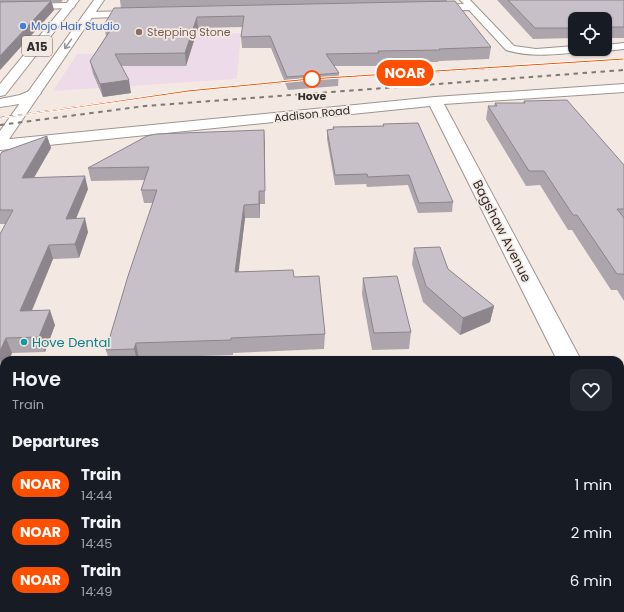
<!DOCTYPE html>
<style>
:root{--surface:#171b24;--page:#242831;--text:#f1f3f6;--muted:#9ea1a6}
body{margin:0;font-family:Poppins,sans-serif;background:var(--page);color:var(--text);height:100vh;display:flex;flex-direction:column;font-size:15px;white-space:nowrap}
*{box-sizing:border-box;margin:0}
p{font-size:13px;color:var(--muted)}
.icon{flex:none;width:22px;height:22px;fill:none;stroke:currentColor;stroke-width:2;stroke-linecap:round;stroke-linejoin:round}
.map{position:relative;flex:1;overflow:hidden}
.sheet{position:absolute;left:0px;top:356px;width:624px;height:256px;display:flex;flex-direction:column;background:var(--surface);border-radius:12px 12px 0 0;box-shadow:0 1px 3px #0004}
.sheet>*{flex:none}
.badge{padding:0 8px;border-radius:13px;font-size:14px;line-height:26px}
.tools{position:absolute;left:568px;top:12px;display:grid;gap:8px}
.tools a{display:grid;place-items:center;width:44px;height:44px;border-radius:8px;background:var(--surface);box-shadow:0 1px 3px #0004;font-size:20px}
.map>.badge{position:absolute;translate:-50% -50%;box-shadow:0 0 0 2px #fff}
h2{padding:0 12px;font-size:15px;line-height:36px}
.round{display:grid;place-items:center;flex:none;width:42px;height:42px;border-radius:12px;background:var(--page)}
.overview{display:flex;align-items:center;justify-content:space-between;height:68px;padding:0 12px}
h1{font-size:19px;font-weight:600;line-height:30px}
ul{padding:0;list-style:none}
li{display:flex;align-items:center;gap:12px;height:48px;padding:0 12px}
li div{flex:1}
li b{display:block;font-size:15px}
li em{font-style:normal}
li .badge{min-width:44px;font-weight:700;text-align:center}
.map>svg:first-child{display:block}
.commercial{fill:#eedbea}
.green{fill:#b5c17a}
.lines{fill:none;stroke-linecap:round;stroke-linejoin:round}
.street-casing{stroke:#9e948e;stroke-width:2}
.primary-casing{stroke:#9e948e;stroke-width:2}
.street{fill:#fff;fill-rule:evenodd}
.primary{fill:#fff;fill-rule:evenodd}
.rail-far1{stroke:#7f7873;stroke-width:1.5;stroke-dasharray:3.5 3.5;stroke-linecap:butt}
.rail{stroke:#7f7873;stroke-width:2;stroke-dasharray:4.5 4.5;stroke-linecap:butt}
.wall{fill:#aca5ac}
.shaded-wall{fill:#8c868c}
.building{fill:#c8c0c8;stroke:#8c868c}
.oneway{stroke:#989695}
.line{fill:#fe5000;stroke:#fff}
.shop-dot{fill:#3f7fe0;stroke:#f4e9e2;stroke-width:1.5}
.education-dot{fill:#8d6e63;stroke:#f4e9e2;stroke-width:1.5}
.stop-dot{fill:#fff;stroke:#fe5000;stroke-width:2}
.culture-dot{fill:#0f9aa8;stroke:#f4e9e2;stroke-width:1.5}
.labels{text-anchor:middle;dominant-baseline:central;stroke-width:3.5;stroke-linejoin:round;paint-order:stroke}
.far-shop-label{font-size:11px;fill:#366cbe;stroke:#f4e9e2;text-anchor:start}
.far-education-label{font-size:11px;fill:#785e54;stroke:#f4e9e2;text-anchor:start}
.far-stop-label{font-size:11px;font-weight:bold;fill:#322e2b;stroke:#f4e9e2}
.far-street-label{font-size:11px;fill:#322e2b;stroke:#f4e9e2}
.shield{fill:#f4e9e2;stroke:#6c6662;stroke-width:1}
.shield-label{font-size:12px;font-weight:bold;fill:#322e2b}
.street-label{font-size:13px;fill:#322e2b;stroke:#f4e9e2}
.culture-label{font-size:13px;fill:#0d838f;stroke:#f4e9e2;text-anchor:start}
</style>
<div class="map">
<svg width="624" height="612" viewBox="0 0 624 612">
<rect width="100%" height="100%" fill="#f4e9e2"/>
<path class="commercial" d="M192 16H208L204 34 241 33 237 79 53 91 77 54 190 52Z"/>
<path class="green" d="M620 413H624V612H514L513 608H620Z"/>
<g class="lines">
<g class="street-casing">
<path id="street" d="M460 0H470L514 46 536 49 575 46V49H588L586 51 582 52C556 54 532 58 506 50L469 10 430 11 425 8 430 5 464 4Z
M70 3 73 4 75 6 73 8 0 10V4Z
M140 11 145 14 144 16 88 18 83 15 88 12Z
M624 43V49L605 51 600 49H605V45Z
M624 84V92L444 104 581 360H557L430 106 0 150V140L435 97Z
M34 89 39 90 41 93C33 104 12 105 0 107V99L20 95Z
M620 375H624V393H620Z
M0 404H4V424H0Z"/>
</g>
<g class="primary-casing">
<path id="primary" d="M69 0H79L5 95 0 96V84Z
M94 0H104L5 145 0 147V131Z"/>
</g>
<use href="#street" class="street"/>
<use href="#primary" class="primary"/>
<path class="rail-far1" d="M475 69 624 59"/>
<path class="rail" d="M327 78 491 68
M0 118 188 91 295 81
M0 125 145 106 624 70"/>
</g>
<path class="wall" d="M0 0H63L61 2H52L54 10 0 70Z
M120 0H447V1L491 47 489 59 439 61 438 62 378 63V66H334L339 73 338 86 288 90 271 48H242L241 37 243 27 198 28 186 66H121L131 93 103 97 93 74 90 61 106 36 104 25 121 8Z
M497 0H624V38H605V19H575V38L533 39Z
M524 101 624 165V301L617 290H611L572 230H568L540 185 526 186 486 119 488 106H494L495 103H523Z
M383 124 453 202 452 212 418 213 408 185 367 187 366 184 335 185 327 139V130L333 129V127L383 126Z
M47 136 51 148 34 178 88 189 76 219 88 232 79 258 53 259 32 311 55 325 45 352 12 353 9 360H4V370H0V234L6 224H0V155Z
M265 142V204H260V218H245L238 272 294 277 325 334 324 349 233 353V355L139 358V360H109L106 350 153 203H144L141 190 145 180 91 181 88 168Z
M414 248 448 269 494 306 490 322 460 335 423 302 412 264Z
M363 278 411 332 409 349 372 350 362 294Z
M4 460V513H0V471Z
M399 608H477L478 612H399Z"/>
<path class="shaded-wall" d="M51 1 54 10 0 70V56Z
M197 17 198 28 186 66 185 53Z
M129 80 131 93 103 97 100 84Z
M264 130 265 142V204V191Z
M47 136 51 148 26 191 22 178Z
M85 176 88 189 70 233 66 219Z
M259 191 260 204V218L259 204Z
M244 205 245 218 237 286 235 272Z
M85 218 88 232 79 258 75 244Z
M49 245 53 259 25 326 20 311Z
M494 306 490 322 460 335 463 318Z
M50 310 55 325 45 352 39 337Z
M6 338 12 353 9 360H4V369L0 360V351Z
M136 343 139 358V360H137L134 349Z
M19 608H33L32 612H18Z"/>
<path class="building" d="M508 0H624V27H605V19H575V28H535Z
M51 1 0 56V2Z
M455 1 491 47 439 49 440 50 378 51 379 53 326 54 339 73 287 77 270 36 241 37 244 16 197 17 185 53 115 54 129 80 100 84 90 61 114 25H104L114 8Z
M567 100 624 165V209H617L624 218V275L623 274H617L577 215H573L544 171H529L488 106H497L495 103H525L524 101Z
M418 123 453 202 419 203 409 175 368 177 367 174 335 175 327 130 334 129 333 127 384 126 383 124Z
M264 130 265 191H259V204L244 205 235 272 293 270 294 277 319 276 325 334 231 338V340L136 343 134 349 106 350 128 276 157 190H141L149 167 88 168 147 136 156 134Z
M47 136 22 178 85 176 66 219 85 218 75 244 49 245 20 311 50 310 39 337 6 338 0 351V234L13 210H0V155L2 152Z
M440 247 448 269 494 306 463 318 426 286 414 248Z
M397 276 411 332 374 333 363 278Z
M4 460V496H0V471Z
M4 526V608H19L18 612H0V537Z
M122 608H297L298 612H121Z
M404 608H477L478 612H405Z"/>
<defs><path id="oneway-shaft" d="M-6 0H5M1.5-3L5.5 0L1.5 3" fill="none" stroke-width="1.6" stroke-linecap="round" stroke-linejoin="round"/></defs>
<use class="oneway" href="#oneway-shaft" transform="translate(68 44) rotate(125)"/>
<path class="line" d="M624 58V60L310 80 188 92 0 119V118L188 90 310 78Z"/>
<circle class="shop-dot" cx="23" cy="26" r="4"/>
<circle class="education-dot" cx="139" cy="32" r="4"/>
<circle class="stop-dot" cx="312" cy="79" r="8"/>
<circle class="culture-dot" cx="24" cy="342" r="4"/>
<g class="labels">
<g class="far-shop-label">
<text x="31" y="26">Mojo Hair Studio</text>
</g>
<g class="far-education-label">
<text x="147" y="32">Stepping Stone</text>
</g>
<g class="far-stop-label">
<text x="312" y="96">Hove</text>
</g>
<g class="far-street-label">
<text transform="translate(312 114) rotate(-6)">Addison Road</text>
</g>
<rect class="shield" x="22" y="36" width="30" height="20" rx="3"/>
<g class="shield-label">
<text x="37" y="46">A15</text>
</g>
<g class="street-label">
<text transform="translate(502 231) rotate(63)">Bagshaw Avenue</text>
</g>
<g class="culture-label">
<text x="32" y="342">Hove Dental</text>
</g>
</g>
</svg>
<div class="tools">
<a><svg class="icon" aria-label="locate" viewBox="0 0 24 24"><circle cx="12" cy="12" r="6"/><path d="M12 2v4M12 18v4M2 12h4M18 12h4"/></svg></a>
</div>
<b class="badge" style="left:405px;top:73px;background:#fe5000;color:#fff">NOAR</b>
<section class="sheet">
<div class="overview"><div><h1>Hove</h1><p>Train</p></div><a class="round"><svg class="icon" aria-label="heart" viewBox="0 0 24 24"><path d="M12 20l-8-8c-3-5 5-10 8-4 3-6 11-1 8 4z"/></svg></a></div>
<h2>Departures</h2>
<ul>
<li><span class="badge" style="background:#fe5000;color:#fff">NOAR</span><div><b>Train</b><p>14:44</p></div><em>1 min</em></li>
<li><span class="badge" style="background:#fe5000;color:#fff">NOAR</span><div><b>Train</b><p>14:45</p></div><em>2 min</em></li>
<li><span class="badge" style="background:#fe5000;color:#fff">NOAR</span><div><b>Train</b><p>14:49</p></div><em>6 min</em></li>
</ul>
</section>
</div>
